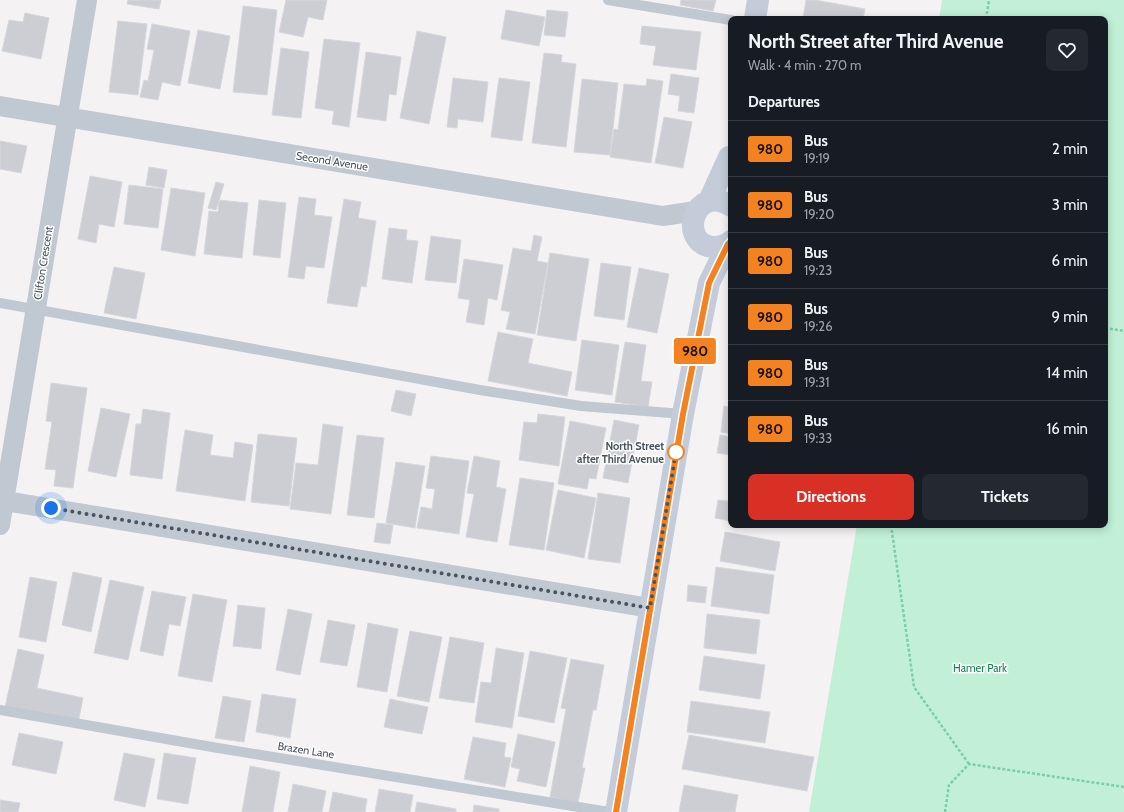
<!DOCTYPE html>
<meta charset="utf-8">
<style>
:root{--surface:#171b24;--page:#242831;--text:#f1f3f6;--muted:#9ea1a6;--line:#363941;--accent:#d93025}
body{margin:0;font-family:Cabin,sans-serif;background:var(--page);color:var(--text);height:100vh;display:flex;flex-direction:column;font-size:15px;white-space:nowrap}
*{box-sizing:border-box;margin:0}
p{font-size:13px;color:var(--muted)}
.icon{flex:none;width:22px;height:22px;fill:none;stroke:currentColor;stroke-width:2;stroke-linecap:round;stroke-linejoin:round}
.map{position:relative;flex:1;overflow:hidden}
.panel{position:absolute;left:728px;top:16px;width:380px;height:512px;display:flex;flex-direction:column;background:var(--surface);border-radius:8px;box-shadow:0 2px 10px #0003}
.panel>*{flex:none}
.badge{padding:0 8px;border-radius:3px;font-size:14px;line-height:26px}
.you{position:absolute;width:20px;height:20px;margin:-10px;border:3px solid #fff;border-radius:50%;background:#1a73e8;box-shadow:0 0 0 6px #1a73e833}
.map>.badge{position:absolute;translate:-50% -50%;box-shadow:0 0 0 2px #fff}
h2{padding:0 20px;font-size:15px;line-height:36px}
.round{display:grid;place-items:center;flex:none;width:42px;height:42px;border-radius:8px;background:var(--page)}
.headline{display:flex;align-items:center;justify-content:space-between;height:68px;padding:0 20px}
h1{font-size:19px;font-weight:800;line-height:30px}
.primary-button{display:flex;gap:8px;margin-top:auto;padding:8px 20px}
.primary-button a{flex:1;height:46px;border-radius:8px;background:var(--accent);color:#fff;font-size:16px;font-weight:800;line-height:46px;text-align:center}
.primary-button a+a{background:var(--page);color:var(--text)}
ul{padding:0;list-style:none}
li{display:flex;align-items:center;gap:12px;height:56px;padding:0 20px;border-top:1px solid var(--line)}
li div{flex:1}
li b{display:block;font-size:15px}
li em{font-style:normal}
li .badge{min-width:44px;font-weight:700;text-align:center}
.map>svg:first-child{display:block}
.green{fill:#c1f0d6}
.building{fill:#ccced4;stroke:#d6d7dd}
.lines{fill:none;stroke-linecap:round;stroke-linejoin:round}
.path{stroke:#79cfa8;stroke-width:2.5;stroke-dasharray:3 2;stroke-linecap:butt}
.lane{stroke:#c0c8d1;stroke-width:10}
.street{stroke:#c0c8d1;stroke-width:20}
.secondary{stroke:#c3ccd8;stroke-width:22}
.line-casing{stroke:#fff;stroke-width:9}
.line{stroke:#f58220;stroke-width:6}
.walk{stroke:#495460;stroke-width:4;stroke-dasharray:0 7.2}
.stop-dot{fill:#fff;stroke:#f58220;stroke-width:2}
.labels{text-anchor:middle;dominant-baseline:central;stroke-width:3;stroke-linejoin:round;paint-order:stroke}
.street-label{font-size:11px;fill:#495460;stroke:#fff}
.stop-label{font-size:11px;font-weight:bold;fill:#495460;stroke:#fff;text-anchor:end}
.park-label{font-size:11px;fill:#178352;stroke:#fff}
</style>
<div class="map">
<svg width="1124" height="812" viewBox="0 0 1124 812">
<rect width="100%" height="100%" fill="#f4f2f2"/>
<path class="green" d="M942 0H1124V812H809L857 525H1105V19H939Z"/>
<path class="building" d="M128 0H161L159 9 127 4Z
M286 0H327L323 20 308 17 303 37 279 32Z
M681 0H716L713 11 680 5Z
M806 0H815L865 9 863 19H803Z
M243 6 277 10 267 95 233 92Z
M506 10 545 17 539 46 501 39Z
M547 10 568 12 565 37 544 35Z
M25 13 49 18 41 59 2 51 9 20 23 22Z
M118 21 147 24 138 95 109 92Z
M152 24 190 31 180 86 162 82 158 100 140 97 144 80 148 81 154 50 147 49Z
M642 26 701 32 696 70 653 65 656 46 640 44Z
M198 30 230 36 220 89 188 83Z
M417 31 446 37 429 124 400 118Z
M324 39 360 43 349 127 332 124 334 111 315 108Z
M281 48 309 52 301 118 272 115Z
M366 52 401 57 396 95 389 94 386 121 357 117Z
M544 53 562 55 561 62 576 64 566 147 532 143Z
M671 74 699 78 694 113 678 111 680 96 668 94Z
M453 78 488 82 483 122 458 119 457 128 447 127Z
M499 78 530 82 522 141 491 137Z
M582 79 618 83 610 155 574 152Z
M647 79 663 81 651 163 610 157 614 129 618 130 624 84 646 86Z
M664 117 692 122 683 168 655 163Z
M0 141 27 146 21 173 0 169Z
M149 167 167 170 164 188 146 185Z
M90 176 122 182 114 227 99 224 96 243 78 239Z
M216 182 224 184 216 210 208 208Z
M129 185 163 189 158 228 124 224Z
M171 188 205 193 195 256 161 250Z
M299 197 316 199 314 215 332 217 324 268 306 266 304 279 288 277Z
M344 199 361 202 358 218 376 221 366 287 361 286 357 307 327 303Z
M219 200 248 203 242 258 204 254 209 211 218 212Z
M259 200 286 203 280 258 253 255Z
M389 228 407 230 406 240 418 241 412 283 382 279Z
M534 235 542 237 537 261 548 263 535 334 506 329 510 312 501 310 513 248 531 251Z
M431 236 461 240 456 283 425 280Z
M550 253 589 259 576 341 537 335Z
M464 259 503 265 497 300 488 298 484 325 466 322 470 300 458 298Z
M601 263 631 267 624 320 594 316Z
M114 267 145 273 136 319 104 313Z
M639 268 669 274 657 333 627 327Z
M498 332 533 339 528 363 572 372 567 396 488 381Z
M582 340 619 345 612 395 575 390Z
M625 342 646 345 641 381 652 382 648 407 615 402Z
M51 383 87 388 73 488 54 486 56 470 45 469 52 422 46 421Z
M396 390 416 394 411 416 391 411Z
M724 406 731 407V434L721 432Z
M101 408 130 414 116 477 88 471Z
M143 409 170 413 162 479 130 475 136 424H141Z
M538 414 565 417 559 466 519 460 524 422 537 423Z
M614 420 639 425 628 483 603 478Z
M570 421 606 428 596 479 589 478 587 489 558 484Z
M323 424 343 427 331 514 290 509 296 463 318 465Z
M185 430 213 435 210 455 233 458 235 442 253 445 245 501 176 491Z
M258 434 297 438 289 506 251 502Z
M357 435 384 438 374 518 347 515Z
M720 435 731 437V455L717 453Z
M431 456 469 461 459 534 417 528 421 507 432 509 435 489 426 488Z
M474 456 500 461 496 487 506 489 497 542 466 537 474 494 467 493Z
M396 462 425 466 415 528 386 523Z
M520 478 554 483 544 550 509 545Z
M731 484V521L715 518 718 500 728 501Z
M558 490 596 498 584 558 546 550Z
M598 493 630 498 620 563 588 559Z
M377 523 393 525 390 544 374 542Z
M725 532 780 542 775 571 720 561Z
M716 567 774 575 769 614 711 606Z
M73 572 102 578 91 632 62 625Z
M30 577 57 582 46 642 19 637Z
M110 580 144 587 128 660 94 653Z
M688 585 707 587 705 603 687 601Z
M152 591 186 597 180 626 169 624 163 656 140 651Z
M193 594 227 600 212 682 178 676Z
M238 605 265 608 261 649 233 646Z
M288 609 312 614 300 675 276 670Z
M707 614 760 620 756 654 704 648Z
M328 620 355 625 347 666 320 662Z
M368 623 398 629 387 692 357 687Z
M410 631 442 637 429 702 397 696Z
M450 637 484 643 474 703 439 698Z
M496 648 524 653 512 728 475 722 481 682 491 683Z
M18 649 44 655 37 688 83 698 78 723 5 707Z
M530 651 567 658 554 723 518 716Z
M704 656 765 665 760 699 699 690Z
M571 659 604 665 596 710H593L582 768H585L578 803 550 797 566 709 561 708Z
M262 694 296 699 290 738 256 732Z
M223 696 251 701 244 742 215 738Z
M390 699 428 707 422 734 384 727Z
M691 701 770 712 765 743 687 732Z
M19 733 63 742 56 774 12 765Z
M518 734 555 742 546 787 517 781 520 769 511 767Z
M689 735 814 757 807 791 682 769Z
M473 737 506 743 504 757 511 758 505 787 464 779Z
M124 753 155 759 145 807 114 800Z
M164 753 196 758 188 804 157 799Z
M250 766 280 772 273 812H242Z
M293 784 326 791 322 812H288Z
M684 785 738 795 735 812H679Z
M379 789 413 795 410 812H375Z
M333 792 367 799 365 812H329Z
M0 800 20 803 18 812H0Z
M417 802 456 809V812H415Z
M474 805 499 809V812H473Z"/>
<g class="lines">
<path class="path" d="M986 19 989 0
M1105 328 1124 331
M891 525 914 687 969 764
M945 812 949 785 969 764 1124 787"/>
<path class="lane" d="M608 0 731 20
M0 303 480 390 581 406 683 414
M0 710 212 747 609 812"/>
<path class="street" d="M0 106 663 216 696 211
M0 500 650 608
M0 525 87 0"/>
<path class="secondary" d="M755 19 758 0
M709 201 729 157
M731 206C693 182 677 245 714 247 720 247 726 245 731 241
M616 812 683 414 709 283 728 244"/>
</g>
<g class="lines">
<g class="line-casing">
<path id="line" d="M616 812 683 414 709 283 728 244 731 241"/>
</g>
<use href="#line" class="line"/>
<path class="walk" d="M51 508 650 608 676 452"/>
</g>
<circle class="stop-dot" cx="676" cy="452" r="8"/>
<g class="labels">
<g class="street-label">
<text transform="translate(332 161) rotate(9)">Second Avenue</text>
<text transform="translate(43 263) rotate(-81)">Clifton Crescent</text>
<text transform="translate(306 750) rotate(9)">Brazen Lane</text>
</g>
<g class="stop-label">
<text x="664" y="446">North Street<tspan x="664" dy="13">after Third Avenue</tspan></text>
</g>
<g class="park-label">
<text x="980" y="668">Hamer Park</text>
</g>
</g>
</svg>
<div class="you" style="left:51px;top:508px"></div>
<b class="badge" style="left:695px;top:351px;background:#f58220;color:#111">980</b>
<section class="panel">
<div class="headline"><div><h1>North Street after Third Avenue</h1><p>Walk · 4 min · 270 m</p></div><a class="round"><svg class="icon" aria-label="heart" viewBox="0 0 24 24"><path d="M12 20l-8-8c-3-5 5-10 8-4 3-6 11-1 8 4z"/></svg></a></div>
<h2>Departures</h2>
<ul>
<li><span class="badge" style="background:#f58220;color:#111">980</span><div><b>Bus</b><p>19:19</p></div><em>2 min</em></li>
<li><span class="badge" style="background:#f58220;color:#111">980</span><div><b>Bus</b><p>19:20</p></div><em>3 min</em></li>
<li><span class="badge" style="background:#f58220;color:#111">980</span><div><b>Bus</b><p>19:23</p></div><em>6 min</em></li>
<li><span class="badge" style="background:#f58220;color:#111">980</span><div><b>Bus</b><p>19:26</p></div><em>9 min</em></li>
<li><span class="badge" style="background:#f58220;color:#111">980</span><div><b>Bus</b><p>19:31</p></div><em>14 min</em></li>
<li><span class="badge" style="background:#f58220;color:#111">980</span><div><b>Bus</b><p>19:33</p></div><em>16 min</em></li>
</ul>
<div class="primary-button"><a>Directions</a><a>Tickets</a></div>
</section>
</div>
